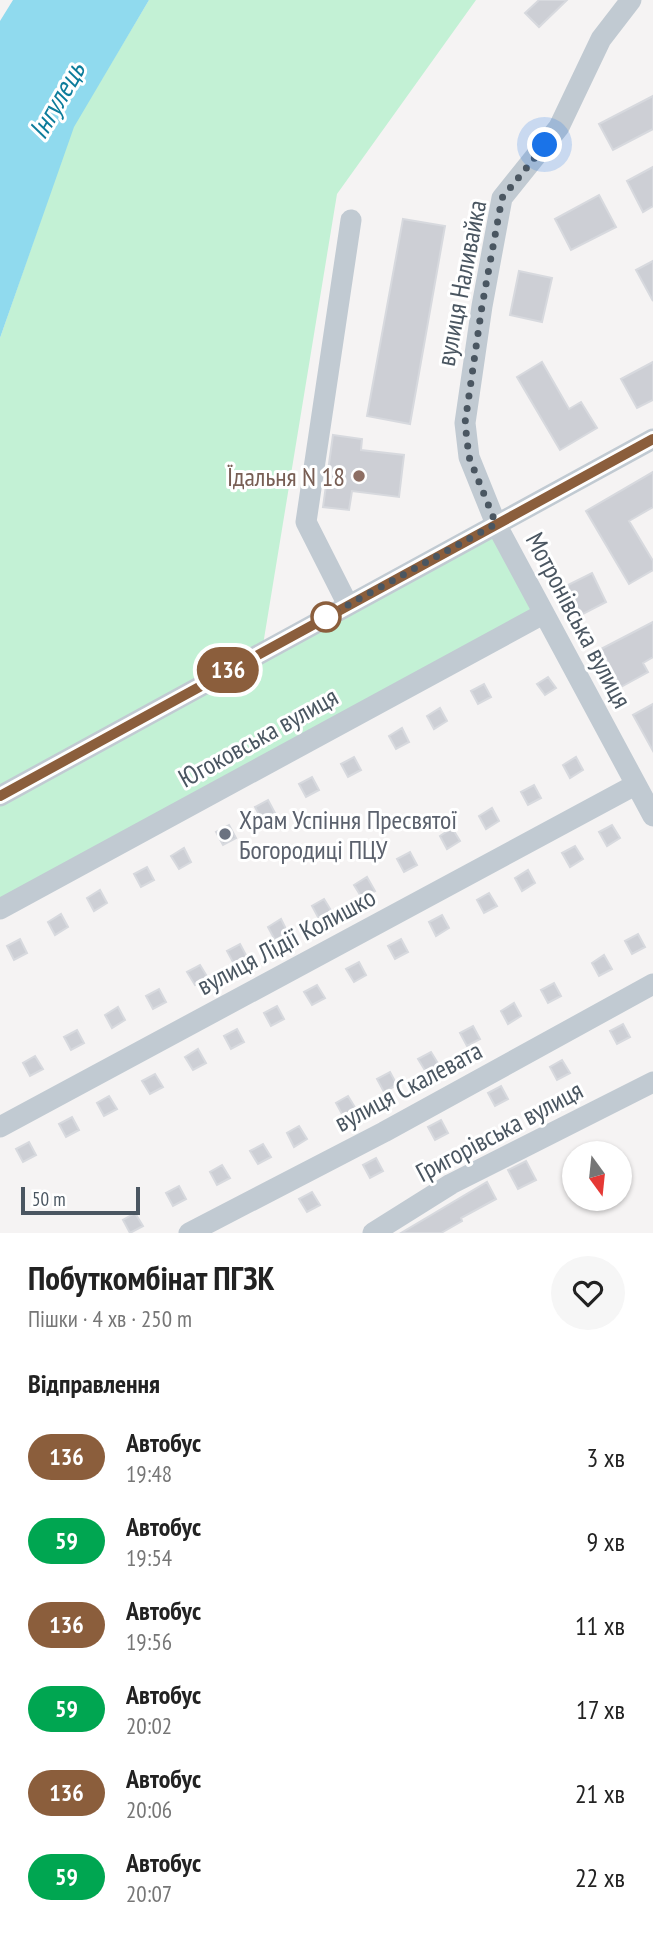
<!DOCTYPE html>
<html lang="uk">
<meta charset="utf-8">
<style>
:root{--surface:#fff;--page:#f6f6f6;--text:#222;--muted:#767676}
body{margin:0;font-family:"PT Sans Narrow",sans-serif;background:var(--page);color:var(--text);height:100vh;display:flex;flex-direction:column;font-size:26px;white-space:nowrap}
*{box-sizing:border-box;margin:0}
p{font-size:23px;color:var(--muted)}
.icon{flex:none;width:38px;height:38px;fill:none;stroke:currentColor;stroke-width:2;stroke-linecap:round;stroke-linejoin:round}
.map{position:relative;height:1233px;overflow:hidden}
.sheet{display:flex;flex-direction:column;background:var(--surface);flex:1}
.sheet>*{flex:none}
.badge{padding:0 14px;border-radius:23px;font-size:24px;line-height:46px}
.needle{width:46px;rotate:165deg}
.tools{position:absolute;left:562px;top:1141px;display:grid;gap:14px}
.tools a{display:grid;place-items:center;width:70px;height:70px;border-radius:50%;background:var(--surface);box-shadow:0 2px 5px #0004;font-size:35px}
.scale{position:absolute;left:21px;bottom:18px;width:119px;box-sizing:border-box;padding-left:7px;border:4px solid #4a5661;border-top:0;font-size:19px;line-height:24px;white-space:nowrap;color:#4a5661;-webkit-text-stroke:5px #fff;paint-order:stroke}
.you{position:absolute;width:35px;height:35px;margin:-18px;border:5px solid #fff;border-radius:50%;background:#1a73e8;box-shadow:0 0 0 10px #1a73e833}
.map>.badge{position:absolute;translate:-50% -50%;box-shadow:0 0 0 4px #fff}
h2{padding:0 28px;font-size:26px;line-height:63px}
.round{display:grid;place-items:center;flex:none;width:74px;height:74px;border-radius:37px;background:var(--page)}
.overview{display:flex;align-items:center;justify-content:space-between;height:119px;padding:0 28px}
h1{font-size:33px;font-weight:700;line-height:52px}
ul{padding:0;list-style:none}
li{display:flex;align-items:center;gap:21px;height:84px;padding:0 28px}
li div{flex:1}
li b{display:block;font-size:26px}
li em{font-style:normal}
li .badge{min-width:77px;font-weight:700;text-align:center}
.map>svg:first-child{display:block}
.green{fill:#c3f1d5}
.water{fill:#90daee}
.building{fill:#cdcfd5;stroke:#d7d9de;stroke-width:2}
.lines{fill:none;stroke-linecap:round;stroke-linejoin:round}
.minor{stroke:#c1cad2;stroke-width:21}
.line-casing{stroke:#fff;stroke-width:16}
.line{stroke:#8b5e3c;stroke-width:10}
.walk{stroke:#4a5661;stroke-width:7;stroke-dasharray:0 12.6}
.education-dot{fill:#8d6e63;stroke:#fff;stroke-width:2.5}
.stop-dot{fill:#fff;stroke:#8b5e3c;stroke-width:3.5}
.worship-dot{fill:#6b7280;stroke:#fff;stroke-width:2.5}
.labels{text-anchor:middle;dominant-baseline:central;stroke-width:6;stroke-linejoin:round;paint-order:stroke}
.street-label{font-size:26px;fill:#4a5661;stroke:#fff}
.education-label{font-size:26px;fill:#785e54;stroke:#fff;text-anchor:end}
.worship-label{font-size:26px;fill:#5b616d;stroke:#fff;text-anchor:start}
.water-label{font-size:28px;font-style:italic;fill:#0c7c9b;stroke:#fff}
</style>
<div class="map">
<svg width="653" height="1233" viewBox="0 0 653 1233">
<rect width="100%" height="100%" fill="#f5f3f3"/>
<path class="green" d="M149 0H476L337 194 262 651 496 524 543 614 0 908V338L73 127Z"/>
<path class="water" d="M13 0H149L74 127 0 338V21Z"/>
<path class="building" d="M539 0H567L539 27 525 13Z
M653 96V129L613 150 599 124Z
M653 167V206L643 212 627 181Z
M599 195 616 227 571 250 555 219Z
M403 219 445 226 410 424 367 416Z
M653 261V301L636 270Z
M519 271 552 278 542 322 510 315Z
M542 362 569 409 581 402 597 428 560 450 517 377Z
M653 362V400L637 408 621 379Z
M333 435 362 439 361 450 404 455 399 497 352 491 349 510 323 507Z
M653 472V507L629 521 653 561V570L629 584 586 511Z
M592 573 606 602 581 615 566 586Z
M653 622V657L643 663 648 672 621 687 601 649Z
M548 677 556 688 545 695 537 684Z
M484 684 491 697 478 704 471 691Z
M653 704V751L633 715Z
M440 708 447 721 434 729 427 716Z
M402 728 409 742 396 749 389 736Z
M354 757 361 770 348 777 341 764Z
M576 757 583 770 570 778 563 765Z
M312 777 319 790 306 797 299 784Z
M534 785 541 798 528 805 521 792Z
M268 800 275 813 262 820 255 807Z
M492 808 499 821 486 829 479 816Z
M229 825 236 838 223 845 216 832Z
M612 825 620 838 607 846 599 832Z
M452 828 460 841 447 849 440 836Z
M575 846 583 859 570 867 562 853Z
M184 848 191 862 179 869 171 856Z
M410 852 417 865 404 872 397 859Z
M147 867 154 880 141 887 134 874Z
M528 870 535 883 522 891 515 878Z
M367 877 375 891 362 898 354 885Z
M100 890 107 903 94 911 87 898Z
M489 893 497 906 484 913 477 900Z
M324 899 332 912 319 919 312 906Z
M61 914 68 927 55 935 48 922Z
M442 915 449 928 436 936 429 922Z
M281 919 288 933 275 940 268 927Z
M638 934 645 947 632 954 625 941Z
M20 939 27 953 14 960 7 946Z
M401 939 408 952 395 959 388 946Z
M240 944 247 957 234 964 227 951Z
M604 955 612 969 599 976 592 963Z
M359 962 366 975 354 982 346 969Z
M200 965 208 978 195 985 187 972Z
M554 983 561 996 548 1003 541 990Z
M317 985 325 998 312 1005 304 992Z
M159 989 166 1002 153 1009 146 996Z
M514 1003 521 1016 508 1024 501 1011Z
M277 1006 284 1019 271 1026 264 1013Z
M118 1007 125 1020 112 1028 105 1015Z
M623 1024 630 1037 617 1044 610 1031Z
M473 1026 480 1039 467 1046 460 1033Z
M237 1029 244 1042 231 1049 224 1036Z
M77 1030 84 1043 71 1050 64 1037Z
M198 1049 206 1063 193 1070 185 1057Z
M431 1052 439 1065 426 1072 418 1059Z
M35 1056 43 1069 30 1076 23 1063Z
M562 1060 570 1073 557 1080 550 1067Z
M390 1072 397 1085 384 1092 377 1079Z
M155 1074 163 1087 150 1094 142 1081Z
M501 1086 508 1099 495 1106 488 1093Z
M109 1096 117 1109 104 1116 97 1103Z
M348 1096 356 1109 343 1116 336 1103Z
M72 1117 79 1130 66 1137 59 1124Z
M441 1120 448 1133 435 1140 428 1127Z
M299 1126 307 1139 294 1147 287 1133Z
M29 1142 36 1155 23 1162 16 1149Z
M263 1144 271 1157 258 1164 250 1151Z
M376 1158 383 1171 370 1178 363 1165Z
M526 1161 536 1180 518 1189 508 1170Z
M222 1165 230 1178 217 1185 210 1172Z
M487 1182 496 1199 461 1218 462 1221 441 1233H401Z
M179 1186 186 1199 173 1206 166 1193Z
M312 1192 320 1205 307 1212 299 1199Z
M135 1213 143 1226 130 1233 123 1220Z"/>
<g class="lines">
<path class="minor" d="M631 0 601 39 559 127 502 198 482 306 465 423 469 457 496 524 653 816
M348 605 306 522 351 220
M0 796 653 439
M0 909 543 614
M0 1127 635 785
M189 1233 384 1132 653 984
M373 1233 451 1184 653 1082"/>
</g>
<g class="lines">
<g class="line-casing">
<path id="line" d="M0 796 653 439"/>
</g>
<use href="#line" class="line"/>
<path class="walk" d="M326 617 496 524 469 457 465 423 482 306 502 198 545 145"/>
</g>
<circle class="education-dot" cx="359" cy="476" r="7"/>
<circle class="stop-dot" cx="326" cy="617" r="14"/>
<circle class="worship-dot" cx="225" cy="834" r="7"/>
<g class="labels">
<g class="street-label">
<text transform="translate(461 283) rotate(-79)">вулиця Наливайка</text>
<text transform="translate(579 620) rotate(62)">Мотронівська вулиця</text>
<text transform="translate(258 737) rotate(-29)">Югоковська вулиця</text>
<text transform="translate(286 941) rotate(-28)">вулиця Лідії Колишко</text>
<text transform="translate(408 1086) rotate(-28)">вулиця Скалевата</text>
<text transform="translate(499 1131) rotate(-28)">Григорівська вулиця</text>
</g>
<g class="education-label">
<text x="345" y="476">Їдальня N 18</text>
</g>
<g class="worship-label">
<text x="239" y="819">Храм Успіння Пресвятої<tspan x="239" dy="30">Богородиці ПЦУ</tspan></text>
</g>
<g class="water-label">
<text transform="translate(56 100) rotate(-60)">Інгулець</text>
</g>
</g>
</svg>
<div class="tools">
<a><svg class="needle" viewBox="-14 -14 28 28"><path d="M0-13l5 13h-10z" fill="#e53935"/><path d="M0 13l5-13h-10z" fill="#767676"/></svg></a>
</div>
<div class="scale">50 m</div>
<div class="you" style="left:545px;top:145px"></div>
<b class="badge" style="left:228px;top:670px;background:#8b5e3c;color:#fff">136</b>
</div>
<section class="sheet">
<div class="overview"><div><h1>Побуткомбінат ПГЗК</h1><p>Пішки · 4 хв · 250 m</p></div><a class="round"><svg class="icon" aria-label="heart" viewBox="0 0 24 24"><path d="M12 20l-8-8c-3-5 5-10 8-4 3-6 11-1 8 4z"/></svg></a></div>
<h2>Відправлення</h2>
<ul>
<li><span class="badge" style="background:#8b5e3c;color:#fff">136</span><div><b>Автобус</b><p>19:48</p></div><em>3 хв</em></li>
<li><span class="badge" style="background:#00a651;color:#fff">59</span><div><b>Автобус</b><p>19:54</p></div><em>9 хв</em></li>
<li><span class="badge" style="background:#8b5e3c;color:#fff">136</span><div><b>Автобус</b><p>19:56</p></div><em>11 хв</em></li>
<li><span class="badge" style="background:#00a651;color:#fff">59</span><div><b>Автобус</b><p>20:02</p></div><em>17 хв</em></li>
<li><span class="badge" style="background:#8b5e3c;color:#fff">136</span><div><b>Автобус</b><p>20:06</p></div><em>21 хв</em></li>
<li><span class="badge" style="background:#00a651;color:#fff">59</span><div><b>Автобус</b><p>20:07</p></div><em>22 хв</em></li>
</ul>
</section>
